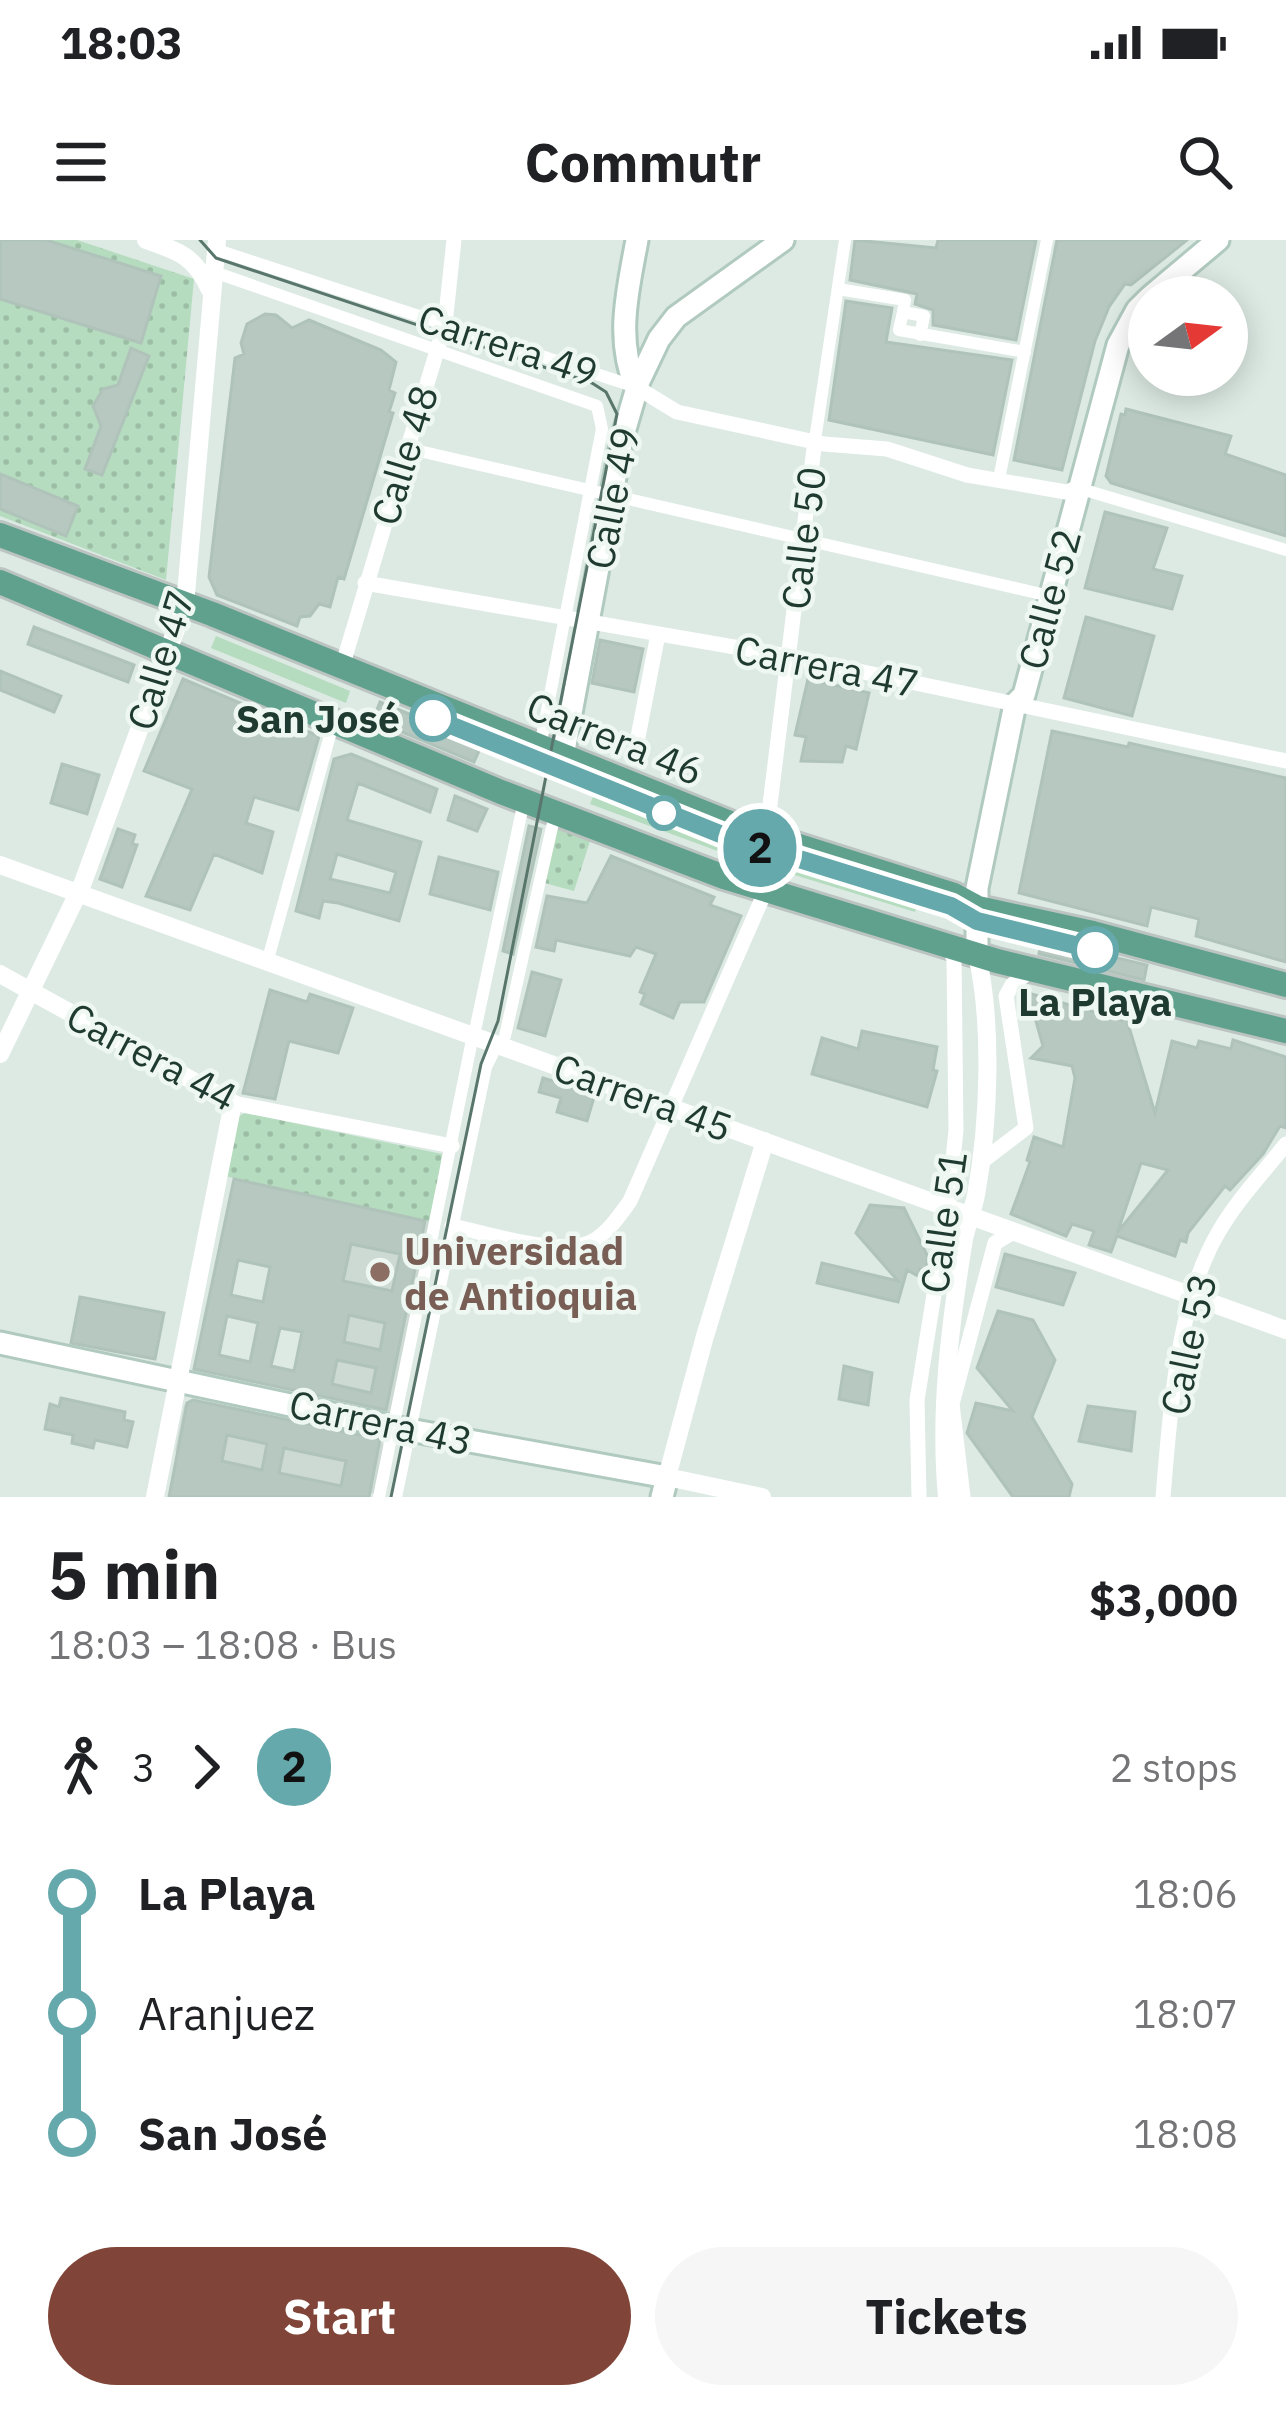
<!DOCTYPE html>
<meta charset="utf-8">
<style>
:root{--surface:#fff;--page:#f6f6f6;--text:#202124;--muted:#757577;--accent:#804538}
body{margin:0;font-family:"IBM Plex Sans",sans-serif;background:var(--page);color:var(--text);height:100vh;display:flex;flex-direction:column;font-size:45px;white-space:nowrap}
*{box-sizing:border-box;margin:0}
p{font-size:39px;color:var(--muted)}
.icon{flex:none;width:66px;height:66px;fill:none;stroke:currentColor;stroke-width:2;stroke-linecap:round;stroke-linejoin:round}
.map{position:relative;height:1257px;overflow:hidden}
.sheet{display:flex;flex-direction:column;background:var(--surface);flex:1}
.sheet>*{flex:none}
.badge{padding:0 24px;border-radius:39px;font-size:42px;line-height:78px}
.needle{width:78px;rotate:75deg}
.fabs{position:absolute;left:1128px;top:36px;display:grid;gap:24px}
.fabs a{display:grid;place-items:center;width:120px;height:120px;border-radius:50%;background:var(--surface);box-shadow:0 6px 30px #0003;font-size:60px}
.map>.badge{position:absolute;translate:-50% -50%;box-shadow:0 0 0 6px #fff}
.legs{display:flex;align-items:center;gap:18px;height:132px;padding:0 48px;font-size:39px}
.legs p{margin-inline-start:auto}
.overview{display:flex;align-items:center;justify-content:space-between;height:204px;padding:0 48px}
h1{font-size:66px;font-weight:700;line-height:90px}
.button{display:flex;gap:24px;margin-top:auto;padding:24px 48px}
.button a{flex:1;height:138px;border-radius:72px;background:var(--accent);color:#fff;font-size:48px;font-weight:700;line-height:138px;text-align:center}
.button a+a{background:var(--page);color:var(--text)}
ul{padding:0 48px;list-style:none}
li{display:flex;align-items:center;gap:42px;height:120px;font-size:45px}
li i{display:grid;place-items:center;width:18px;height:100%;margin:0 15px;background:currentColor}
li i::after{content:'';width:30px;height:30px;margin:-15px;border:9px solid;border-radius:50%;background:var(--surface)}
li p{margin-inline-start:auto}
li:first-child i{background:linear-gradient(#0000 50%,currentColor 0)}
li:last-child i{background:linear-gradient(currentColor 50%,#0000 0)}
.status{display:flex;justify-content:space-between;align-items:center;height:84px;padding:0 60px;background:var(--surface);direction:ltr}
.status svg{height:33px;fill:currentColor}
header{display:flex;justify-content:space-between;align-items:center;height:156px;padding:0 48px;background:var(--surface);font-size:54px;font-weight:700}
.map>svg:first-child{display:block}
.built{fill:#ccdad3}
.grass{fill:#b5dcbe}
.park{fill:url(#park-dots)}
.building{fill:#b6c8bf;stroke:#b0c3ba;stroke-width:3;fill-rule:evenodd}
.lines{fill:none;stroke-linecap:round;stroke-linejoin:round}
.secondary-casing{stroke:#b1cabf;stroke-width:27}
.primary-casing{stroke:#bcc4c1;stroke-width:30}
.pedestrian{stroke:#fff;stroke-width:12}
.minor{stroke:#fff;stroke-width:15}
.tertiary{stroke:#fff;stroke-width:18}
.secondary{stroke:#fff;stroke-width:21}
.primary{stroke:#60a18d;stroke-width:24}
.tram{stroke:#59766c;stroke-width:3}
.line-1-casing{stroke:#fff;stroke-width:27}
.line-1{stroke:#65a9ac;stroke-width:18}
.stop-1-dot{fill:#fff;stroke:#65a9ac;stroke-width:6}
.education-dot{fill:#8d6e63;stroke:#eef7f2;stroke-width:4.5}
.labels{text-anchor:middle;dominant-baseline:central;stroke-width:9;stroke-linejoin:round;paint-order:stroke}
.street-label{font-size:39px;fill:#1f3a31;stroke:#eef7f2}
.stop-label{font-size:39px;font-weight:bold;fill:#1f3a31;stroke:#eef7f2;text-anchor:end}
.education-label{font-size:39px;font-weight:bold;fill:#785e54;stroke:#eef7f2;text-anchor:start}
</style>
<div class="status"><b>18:03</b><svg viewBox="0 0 49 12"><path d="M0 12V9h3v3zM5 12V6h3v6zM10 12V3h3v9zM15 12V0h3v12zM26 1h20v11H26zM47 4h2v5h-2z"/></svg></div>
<header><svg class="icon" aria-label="menu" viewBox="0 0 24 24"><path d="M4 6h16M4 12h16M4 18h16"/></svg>Commutr<svg class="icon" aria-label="search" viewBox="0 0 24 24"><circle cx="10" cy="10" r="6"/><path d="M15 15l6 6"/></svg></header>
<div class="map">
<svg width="1286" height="1257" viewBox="0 0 1286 1257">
<defs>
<pattern id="park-dots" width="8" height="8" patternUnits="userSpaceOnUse" patternTransform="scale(3)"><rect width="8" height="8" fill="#b5dcbe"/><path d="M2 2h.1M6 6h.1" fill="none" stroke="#9bbea4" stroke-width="1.8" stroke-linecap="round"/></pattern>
</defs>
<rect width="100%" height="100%" fill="#ddeae4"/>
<path class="built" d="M351 964 433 982 393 1172 385 1176 358 1169 361 1151 318 1141Z
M194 1159 379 1198 385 1208 375 1254 175 1211 184 1165Z"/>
<path class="grass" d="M216 396 350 451 346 463 211 408Z
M595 552 727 601 723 613 590 564Z
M749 610 918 663 915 672 746 620Z"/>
<path class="park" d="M0 0H77L194 39 166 340 0 276Z
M553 582 591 598 574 651 541 642Z
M245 873 442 914 433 982 225 936 237 877Z"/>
<path class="building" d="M0 0H46L161 36 141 103 0 59Z
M855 0 936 8 938 0H1036L1016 100 933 85V70L915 64 917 54 850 40Z
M1057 0H1187L1131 45 1125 44 1109 67 1095 101 1062 230 1014 220Z
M846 61 892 68 886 102 1012 120 993 215 829 180Z
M265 74 276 75 292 88 309 80 381 110 396 122 389 150 395 153 389 172 393 173 344 339 338 337 330 367 319 364 310 376 300 377 297 386 217 355 209 337 235 118 244 114 241 103 247 84Z
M131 108 149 116 102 235 85 229 101 186 93 166 103 149 118 145Z
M1126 169 1231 196 1225 214 1286 235V296L1111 243 1106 236 1121 174 1125 175Z
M0 234 78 266 66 296 0 269Z
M1105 272 1167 288 1153 329 1182 336 1172 369 1085 348Z
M1086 377 1154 396 1132 476 1064 458Z
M34 387 134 425 128 442 28 404Z
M600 400 643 409 634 452 592 443Z
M0 431 61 456 54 472 0 450Z
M183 439 319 496 298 570 254 557 246 583 273 592 262 633 214 614 190 670 146 656 192 549 144 531Z
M808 439 869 453 856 509 846 506 842 522 801 521 806 497 795 495Z
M380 462 482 504 474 522 373 480Z
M1052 491 1128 507 1129 503 1286 538V722L1196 696 1199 679 1151 667 1147 686 1019 653Z
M351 514 437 549 430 572 358 543 347 580 421 602 399 681 338 663 323 661 319 678 296 671 334 519ZM337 614 396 632 390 653 330 639Z
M62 524 99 535 87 574 51 563Z
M455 556 487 569 477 591 448 580Z
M529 586 541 589 513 714 503 711Z
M118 589 135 595 132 604 137 605 122 647 100 639Z
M611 616 714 657 710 665 741 676 704 762H680L673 778 641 764 645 754 640 752 656 714 636 707 630 716 556 700 554 711 536 707 547 656 587 663Z
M439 617 498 632 490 670 430 654Z
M1042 700 1147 725 1144 740 1039 714Z
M532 732 561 740 545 796 518 788Z
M270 750 307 762 310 754 353 768 338 813 289 801 275 859 243 853Z
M1028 753 1122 780 1126 777 1155 873 1172 801 1197 808 1199 801 1231 809 1233 800 1286 817V888L1280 886 1263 914 1230 950 1225 946 1188 993 1186 1002 1180 1000 1175 1016 1117 996 1111 1012 1089 1005 1094 991 1072 984 1066 996 1011 974 1030 922 1027 920 1034 897 1063 907 1075 838 1072 826 1031 818 1043 806ZM1141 923 1168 930 1117 993 1118 991Z
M862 791 937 807 933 830 937 831 927 867 812 834 822 798 858 809Z
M543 838 595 854 587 881 557 872 561 858 539 852Z
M234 939 425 981 386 1170 194 1129ZM351 1004 400 1014 392 1051 343 1041ZM238 1020 270 1027 263 1062 231 1055ZM349 1075 385 1083 380 1110 344 1102ZM227 1076 258 1083 250 1122 219 1115ZM280 1088 302 1092 294 1131 271 1126ZM337 1120 376 1128 371 1153 332 1144Z
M870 965 904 968 928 1017 925 1031 920 1029 918 1036 907 1030 898 1062 817 1043 822 1023 898 1041 856 993Z
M1005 1014 1075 1033 1063 1065 996 1047Z
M80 1057 164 1073 155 1119 71 1103Z
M998 1071 1033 1080 1055 1120 1032 1177 1072 1244 1069 1257H1013L967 1193 976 1163 1013 1171 977 1128Z
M844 1126 872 1133 868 1165 839 1159Z
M61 1158 125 1172 124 1180 133 1182 127 1207 95 1200 93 1208 72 1203 73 1195 45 1189 50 1164 59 1167Z
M193 1160 380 1199 369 1257H169L187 1163ZM227 1195 267 1204 262 1230 222 1221ZM284 1208 346 1221 341 1246 279 1233Z
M1088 1166 1135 1172 1131 1211 1079 1201Z"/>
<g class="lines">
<g class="secondary-casing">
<path id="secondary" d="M1150 57 1218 0
M636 147C615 99 628 49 637 0
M563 516 622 199 639 141 659 99 676 77 783 0
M977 715V648L1015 464 1024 455 1118 105 1137 70 1149 58
M0 1103 393 1187 667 1237 662 1257"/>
</g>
<g class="primary-casing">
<path id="primary" d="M0 295 212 374 742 588 954 655 978 668 1093 693 1286 745
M0 342 501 552 724 637 997 721 1286 791"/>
</g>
<path class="pedestrian" d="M217 10 636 147
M214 32 597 166 602 189 566 373
M838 49 905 60 903 72 924 76 920 95
M903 72 899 90 1025 112
M815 200 845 0
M406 208 1050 356
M999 239 1047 0
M1088 251 1286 310
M540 507 564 382
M268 719 332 488
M476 786 524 561
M505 796 555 574
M379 1257 471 805
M396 1257 486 827 493 813"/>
<path class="minor" d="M636 147 677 172 824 204 887 209 967 235 1066 252 1077 248
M365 343 787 416 1286 521
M342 427 445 84 454 0
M637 502 658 394
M766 597 815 200
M233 863 452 906
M980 923 1026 888 1006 756 1012 745 1031 730
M452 986C487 993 559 1017 591 1002 607 994 620 975 630 961L765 652
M919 1257 917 1160 948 968 956 890 954 720 949 706
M963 1257 952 1164 995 1003 1015 991
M1163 1257C1170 1175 1176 1065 1218 993 1236 961 1263 933 1286 904"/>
<path class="tertiary" d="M146 0C179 11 196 17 210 50
M0 625 1286 1090
M0 734 233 863 155 1257
M0 814 82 645 185 365 217 0
M762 1257 667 1237 705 1096 765 901
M947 1257C939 1171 950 1085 964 999 967 984 973 970 976 955 989 884 993 785 977 715"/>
<use href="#secondary" class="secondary"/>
<use href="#primary" class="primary"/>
<path class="tram" d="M200 0 216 18 592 143 606 152 617 174 498 781 481 824 391 1257"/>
</g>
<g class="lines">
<g class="line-1-casing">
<path id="line-1" d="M433 478 725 596 951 666 977 681 1095 710"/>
</g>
<use href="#line-1" class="line-1"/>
</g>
<g class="stop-1-dot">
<circle cx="433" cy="478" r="21"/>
<circle cx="664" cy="573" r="15"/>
<circle cx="1095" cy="710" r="21"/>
</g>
<circle class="education-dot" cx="380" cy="1032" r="12"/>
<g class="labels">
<g class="street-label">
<text transform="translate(508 105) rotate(18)">Carrera 49</text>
<text transform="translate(404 215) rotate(-73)">Calle 48</text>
<text transform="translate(612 258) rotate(-79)">Calle 49</text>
<text transform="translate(803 298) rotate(-83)">Calle 50</text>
<text transform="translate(1049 359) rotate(-75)">Calle 52</text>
<text transform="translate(160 420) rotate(-73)">Calle 47</text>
<text transform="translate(827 426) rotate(11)">Carrera 47</text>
<text transform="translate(615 498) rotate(22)">Carrera 46</text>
<text transform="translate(152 816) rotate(28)">Carrera 44</text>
<text transform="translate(643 857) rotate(20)">Carrera 45</text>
<text transform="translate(943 982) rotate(-82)">Calle 51</text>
<text transform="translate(1188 1104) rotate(-78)">Calle 53</text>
<text transform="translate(381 1182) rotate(12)">Carrera 43</text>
</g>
<g class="stop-label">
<text x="400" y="478">San José</text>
<text x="1095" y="761" text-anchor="middle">La Playa</text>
</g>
<g class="education-label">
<text x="404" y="1010">Universidad<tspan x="404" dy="45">de Antioquia</tspan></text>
</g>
</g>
</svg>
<div class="fabs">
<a><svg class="needle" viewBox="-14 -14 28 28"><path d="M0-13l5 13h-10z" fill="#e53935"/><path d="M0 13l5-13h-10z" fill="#757577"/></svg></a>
</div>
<b class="badge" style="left:760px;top:608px;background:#65a9ac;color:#111">2</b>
</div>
<section class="sheet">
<div class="overview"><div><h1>5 min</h1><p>18:03 – 18:08 · Bus</p></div><b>$3,000</b></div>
<div class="legs"><svg class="icon" aria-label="walk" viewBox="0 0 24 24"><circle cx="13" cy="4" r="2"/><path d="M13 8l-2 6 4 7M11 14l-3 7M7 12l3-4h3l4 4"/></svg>3<svg class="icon" aria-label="forward" viewBox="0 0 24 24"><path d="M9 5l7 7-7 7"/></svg><b class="badge" style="background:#65a9ac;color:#111">2</b><p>2 stops</p></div>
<ul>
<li><i style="color:#65a9ac"></i><b>La Playa</b><p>18:06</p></li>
<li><i style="color:#65a9ac"></i><span>Aranjuez</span><p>18:07</p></li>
<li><i style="color:#65a9ac"></i><b>San José</b><p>18:08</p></li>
</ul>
<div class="button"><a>Start</a><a>Tickets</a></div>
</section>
